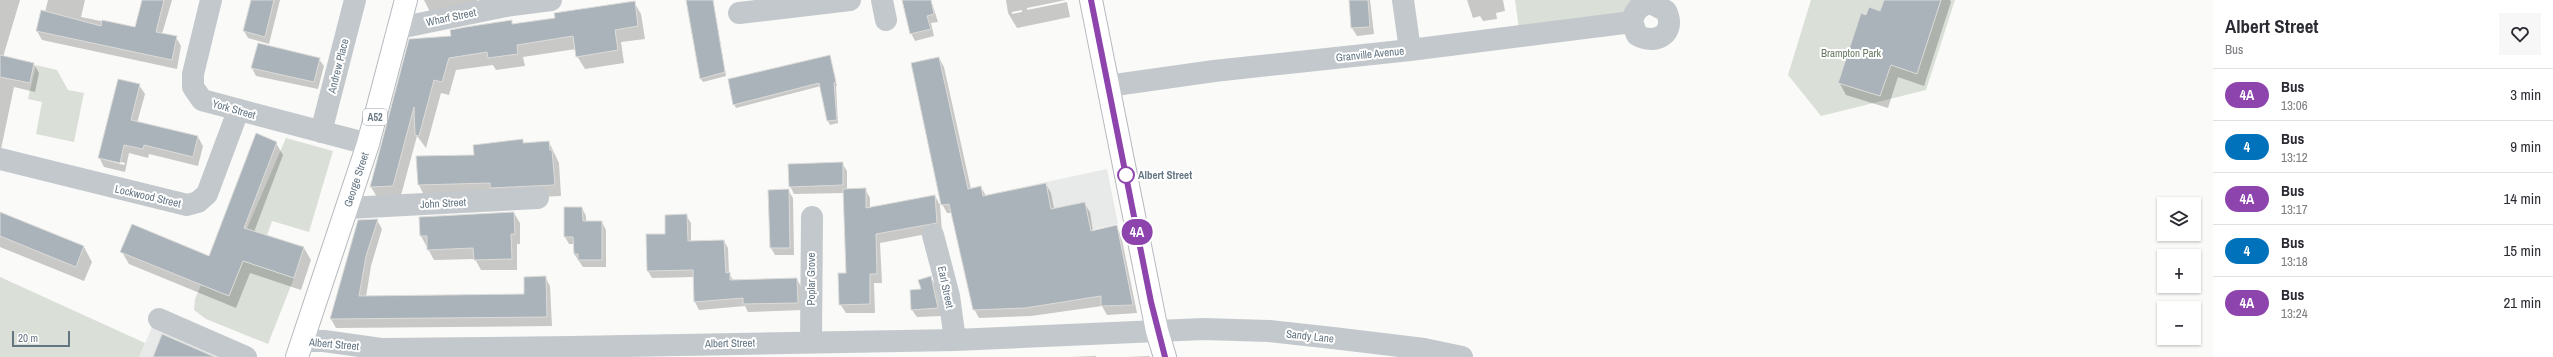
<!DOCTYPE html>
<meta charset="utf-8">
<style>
:root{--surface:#fff;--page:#f7f7f7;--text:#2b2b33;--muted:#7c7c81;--line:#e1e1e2}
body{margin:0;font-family:"Archivo Narrow",sans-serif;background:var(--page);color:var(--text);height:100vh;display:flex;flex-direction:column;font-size:15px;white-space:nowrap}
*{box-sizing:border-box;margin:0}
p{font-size:13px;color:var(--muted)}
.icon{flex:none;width:22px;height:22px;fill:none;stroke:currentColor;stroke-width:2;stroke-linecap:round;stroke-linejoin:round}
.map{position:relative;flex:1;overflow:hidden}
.drawer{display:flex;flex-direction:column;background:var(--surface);width:340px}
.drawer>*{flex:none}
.badge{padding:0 8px;border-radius:13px;font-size:14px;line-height:26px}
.controls{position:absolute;left:2157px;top:197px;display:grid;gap:8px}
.controls a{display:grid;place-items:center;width:44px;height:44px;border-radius:0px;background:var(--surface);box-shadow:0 1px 3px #0004;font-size:20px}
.scale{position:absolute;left:12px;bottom:10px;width:58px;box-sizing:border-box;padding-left:4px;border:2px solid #657683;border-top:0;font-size:11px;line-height:14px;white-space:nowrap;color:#657683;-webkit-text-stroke:3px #fff;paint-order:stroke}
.map>.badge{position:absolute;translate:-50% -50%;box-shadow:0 0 0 2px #fff}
.round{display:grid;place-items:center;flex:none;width:42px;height:42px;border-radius:0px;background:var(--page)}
.summary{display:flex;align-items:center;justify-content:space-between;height:68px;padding:0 12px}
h1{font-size:19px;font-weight:700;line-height:30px}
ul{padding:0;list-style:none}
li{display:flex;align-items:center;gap:12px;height:52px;padding:0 12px;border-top:1px solid var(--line)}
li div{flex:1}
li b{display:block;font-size:15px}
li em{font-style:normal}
li .badge{min-width:44px;font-weight:700;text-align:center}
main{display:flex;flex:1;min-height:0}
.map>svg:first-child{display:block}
.built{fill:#e8e9e9}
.green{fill:#dadfd7}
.shadow{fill:#0003;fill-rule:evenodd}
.building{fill:#aab3b9;stroke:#dcdcda}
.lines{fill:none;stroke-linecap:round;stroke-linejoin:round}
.major-casing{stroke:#b5babe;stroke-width:24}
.highway-casing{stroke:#b4b9bd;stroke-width:24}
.minor{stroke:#c3c8cc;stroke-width:22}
.major{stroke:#fff;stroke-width:22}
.highway{stroke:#fff;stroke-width:22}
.line-casing{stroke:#fff;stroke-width:9}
.line{stroke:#8e44ad;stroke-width:6}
.stop-dot{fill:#fff;stroke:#8e44ad;stroke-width:2}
.labels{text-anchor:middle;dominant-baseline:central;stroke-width:4;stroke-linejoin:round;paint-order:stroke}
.shield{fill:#fff;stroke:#939fa8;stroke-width:1}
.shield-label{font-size:10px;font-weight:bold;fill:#657683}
.street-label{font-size:11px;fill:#657683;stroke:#fff}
.park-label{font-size:11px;fill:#687a64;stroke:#fff}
.stop-label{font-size:11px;font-weight:bold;fill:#657683;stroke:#fff;text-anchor:start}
</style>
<main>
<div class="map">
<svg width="2213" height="357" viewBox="0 0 2213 357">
<rect width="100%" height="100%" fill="#fafaf8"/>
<path class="built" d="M1107 169 1118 224 1006 248 995 193Z
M152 327 223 357H139Z"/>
<path class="green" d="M1515 0H1654L1635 11 1520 36Z
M1811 0H1955L1926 90 1821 116 1788 75Z
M36 65 57 70 68 90 84 93 74 142 36 134 42 102 28 99Z
M286 138 333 151 309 232 272 221 263 247 242 240Z
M244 260 294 278 268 344 206 319 194 310 195 299 201 285 229 296Z
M0 277 145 343 139 357H0Z"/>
<path class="shadow" d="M0 0H20L3 57 34 64 39 73 35 92 14 87 0 154Z
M48 0H85L81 17 136 28 143 0H172L162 34 176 37 181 46 177 69 42 40 37 31 42 12H45Z
M252 0H280L269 44 248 38 244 31Z
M424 0H477L478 7 432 16Z
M687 0H713L726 76 703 82 701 79Z
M903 0H931L938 22 931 23 934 36 915 41 911 33Z
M1006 0H1066L1027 8V10L1067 2 1070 17 1017 28 1008 13ZM1022 10V12L1012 14V12Z
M1350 0H1370L1374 34 1357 36 1352 28Z
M1467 0H1503L1505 11 1496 13 1497 19 1483 21 1480 16 1473 18Z
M1885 0H1950L1951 2 1924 86 1898 77 1888 108 1846 95 1839 82 1866 16 1881 12Z
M634 2 641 14 645 39 621 42 624 63 585 69 577 56 576 49 523 57 525 66 496 70 493 65 456 70 449 95 441 93 426 148 417 136 400 199H378L371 187 410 40 452 37 511 21 513 25 556 19Z
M830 56 837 86H836L838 123 830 125 828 121 821 86 736 108 734 104Z
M939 58 944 67 971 189 981 187 986 196 1046 184 1051 193 1054 209 1084 203 1090 212 1093 232 1116 226 1121 235 1137 313 1107 315 1102 306 1031 316 979 318 974 309 952 213H947L942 204Z
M319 59 324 66 318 89 256 76 252 68Z
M139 85 145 94 137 123 198 137 203 146 198 166 149 154 148 158 129 153 125 172 104 167 99 157ZM105 158 125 163 124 165 105 160Z
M522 140 525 144 549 142 559 163 561 196 498 199 425 197 419 185 417 157 475 156 503 144V141Z
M276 143 283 155 254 232 304 248 311 260 301 290 250 273 236 308 129 264 122 252 210 257Z
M842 163 847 171V190L865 189 870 198V208L935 196 940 205 942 231 880 243 882 283H874L875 313H846L840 304 847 274 845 193 794 194 790 186Z
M788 190 793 198 794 255H775L771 248Z
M582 208 586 216V222H602L606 230V267H583L574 254V244H569L565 237Z
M0 213 84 247 92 262 84 281 0 247Z
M514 213 520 223V244H517V270H481L475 259 434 260 421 236 420 218Z
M686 215 691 223V242L724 241 728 248 729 274 734 281 797 279 801 287 802 310 748 312 745 306 699 310 695 302 694 277 652 278 648 271 666 235Z
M377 220 382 229 371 266 366 297 525 295 545 277 550 286 552 326 336 328 331 319 358 221Z
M930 277 935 284 942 316 917 317 912 310Z
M1096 356V357H1070Z
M1149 356 1150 357H1127Z"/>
<path class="building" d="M142 0H164L156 32 177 36 172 60 36 31 41 10 101 26 102 20 135 27Z
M251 0H274L265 37 243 31Z
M686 0H713L725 72 700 79Z
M902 0H931L934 14 927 16 931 29 910 34Z
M1349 0H1368L1370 27 1351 28Z
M1884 0H1941L1917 74 1891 65 1880 96 1838 83 1861 13 1866 15 1869 7 1880 11Z
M635 1 638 26 615 30 618 50 576 57 573 36 517 45 518 54 488 58 487 52 449 58 442 82 434 80 419 136 415 135 414 107 393 186 370 187 409 39 451 36 450 30 466 27 512 20V24L555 18 554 13Z
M258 43 320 58 314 82 251 68Z
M0 55 34 63 30 83 0 77Z
M830 55 836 82 834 83 837 120 827 121 819 83 733 105 728 79Z
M939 57 968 189 981 186 983 196 1046 183 1051 209 1085 202 1091 231 1117 225 1133 305 1101 306V296L1025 308 973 310 949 204 941 205 911 63Z
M118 79 140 84 131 120 198 136 193 157 144 145 143 149 124 145 120 163 98 158Z
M256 133 277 142 244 228 304 247 294 278 243 261 229 296 120 252 132 224 209 256Z
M523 139V143L549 141 550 150H552L555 185 490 188V183L418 185 416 156 474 155 473 145Z
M843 162V185L789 187 788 164Z
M866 188V208L935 195 937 223 876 234 877 274H870V304L839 305 838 273H846L843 189Z
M789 189 790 248H770L768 190Z
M564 207H582L583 221H602V260H578V254H574L573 237H564Z
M0 212 84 246 76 267 0 236Z
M514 212 515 234H511L512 259 474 260 473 248 427 250V236H420L419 217Z
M687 214 688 241 724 240 726 273 730 272V280L797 278 798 303 743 304V298L694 302 693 270 647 271 646 234H665V215Z
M378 219 366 256 359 296 524 294V277L546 276 547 317 330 319 358 220Z
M931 276 938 308 911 310 910 290 921 289 918 280Z
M162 334 215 357H153Z"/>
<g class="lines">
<g class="major-casing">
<g id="major">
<path id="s1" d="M297 357 368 144 406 0"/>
</g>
</g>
<g class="highway-casing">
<path id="highway" d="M1091 0 1157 331 1165 357"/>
</g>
<path class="minor" d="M211 0 193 74V87L202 100 368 144
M882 0 886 20
M1403 0 1410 50
M739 13 850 0
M399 28 506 6 551 0
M1108 86 1214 71 1410 50 1632 22 1637 35C1656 46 1677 33 1666 11L1651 3C1640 4 1634 11 1632 22
M321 132 355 0
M0 159 187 205 198 202 207 194 238 111
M348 208 538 198
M933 235 949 296 955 340
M159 319 246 357
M303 341H324L381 349 571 347 955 340 1203 329 1269 331 1333 338 1424 349 1462 357
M811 342 812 217"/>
<use href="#major" class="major"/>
<use href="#highway" class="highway"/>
</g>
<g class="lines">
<g class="line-casing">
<path id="line" d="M1091 0 1151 302 1165 357"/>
</g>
<use href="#line" class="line"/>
</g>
<circle class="stop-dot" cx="1126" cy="175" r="8"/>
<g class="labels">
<rect class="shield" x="363" y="109" width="24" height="16" rx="3"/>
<g class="shield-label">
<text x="375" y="117">A52</text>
</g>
<g class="street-label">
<text transform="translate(451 17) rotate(-12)">Wharf Street</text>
<text transform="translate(1370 54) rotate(-6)">Granville Avenue</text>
<text transform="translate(338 66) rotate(-76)">Andrew Place</text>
<text transform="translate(234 109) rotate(16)">York Street</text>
<text stroke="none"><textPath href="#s1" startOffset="187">George Street</textPath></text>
<text transform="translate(148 196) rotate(13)">Lockwood Street</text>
<text transform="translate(443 203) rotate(-3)">John Street</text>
<text transform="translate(811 279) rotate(-90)">Poplar Grove</text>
<text transform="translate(946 287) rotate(78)">Earl Street</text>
<text transform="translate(1310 336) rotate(6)">Sandy Lane</text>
<text transform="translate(730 343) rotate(-1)">Albert Street</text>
<text transform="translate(334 344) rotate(5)">Albert Street</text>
</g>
<g class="park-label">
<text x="1851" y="53">Brampton Park</text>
</g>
<g class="stop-label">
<text x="1138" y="175">Albert Street</text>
</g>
</g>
</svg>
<div class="controls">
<a><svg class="icon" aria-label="layers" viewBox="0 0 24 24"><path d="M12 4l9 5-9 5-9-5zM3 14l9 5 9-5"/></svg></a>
<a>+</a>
<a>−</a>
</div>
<div class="scale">20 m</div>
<b class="badge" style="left:1137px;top:232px;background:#8e44ad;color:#fff">4A</b>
</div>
<section class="drawer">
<div class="summary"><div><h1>Albert Street</h1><p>Bus</p></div><a class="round"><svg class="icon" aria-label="heart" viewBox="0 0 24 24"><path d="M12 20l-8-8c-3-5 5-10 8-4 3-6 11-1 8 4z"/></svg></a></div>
<ul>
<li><span class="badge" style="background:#8e44ad;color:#fff">4A</span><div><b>Bus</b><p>13:06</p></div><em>3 min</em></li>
<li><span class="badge" style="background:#0072bc;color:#fff">4</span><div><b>Bus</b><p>13:12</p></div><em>9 min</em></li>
<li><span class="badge" style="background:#8e44ad;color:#fff">4A</span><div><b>Bus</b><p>13:17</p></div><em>14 min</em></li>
<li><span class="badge" style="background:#0072bc;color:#fff">4</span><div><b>Bus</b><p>13:18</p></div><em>15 min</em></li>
<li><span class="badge" style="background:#8e44ad;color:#fff">4A</span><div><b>Bus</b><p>13:24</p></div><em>21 min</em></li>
</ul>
</section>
</main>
